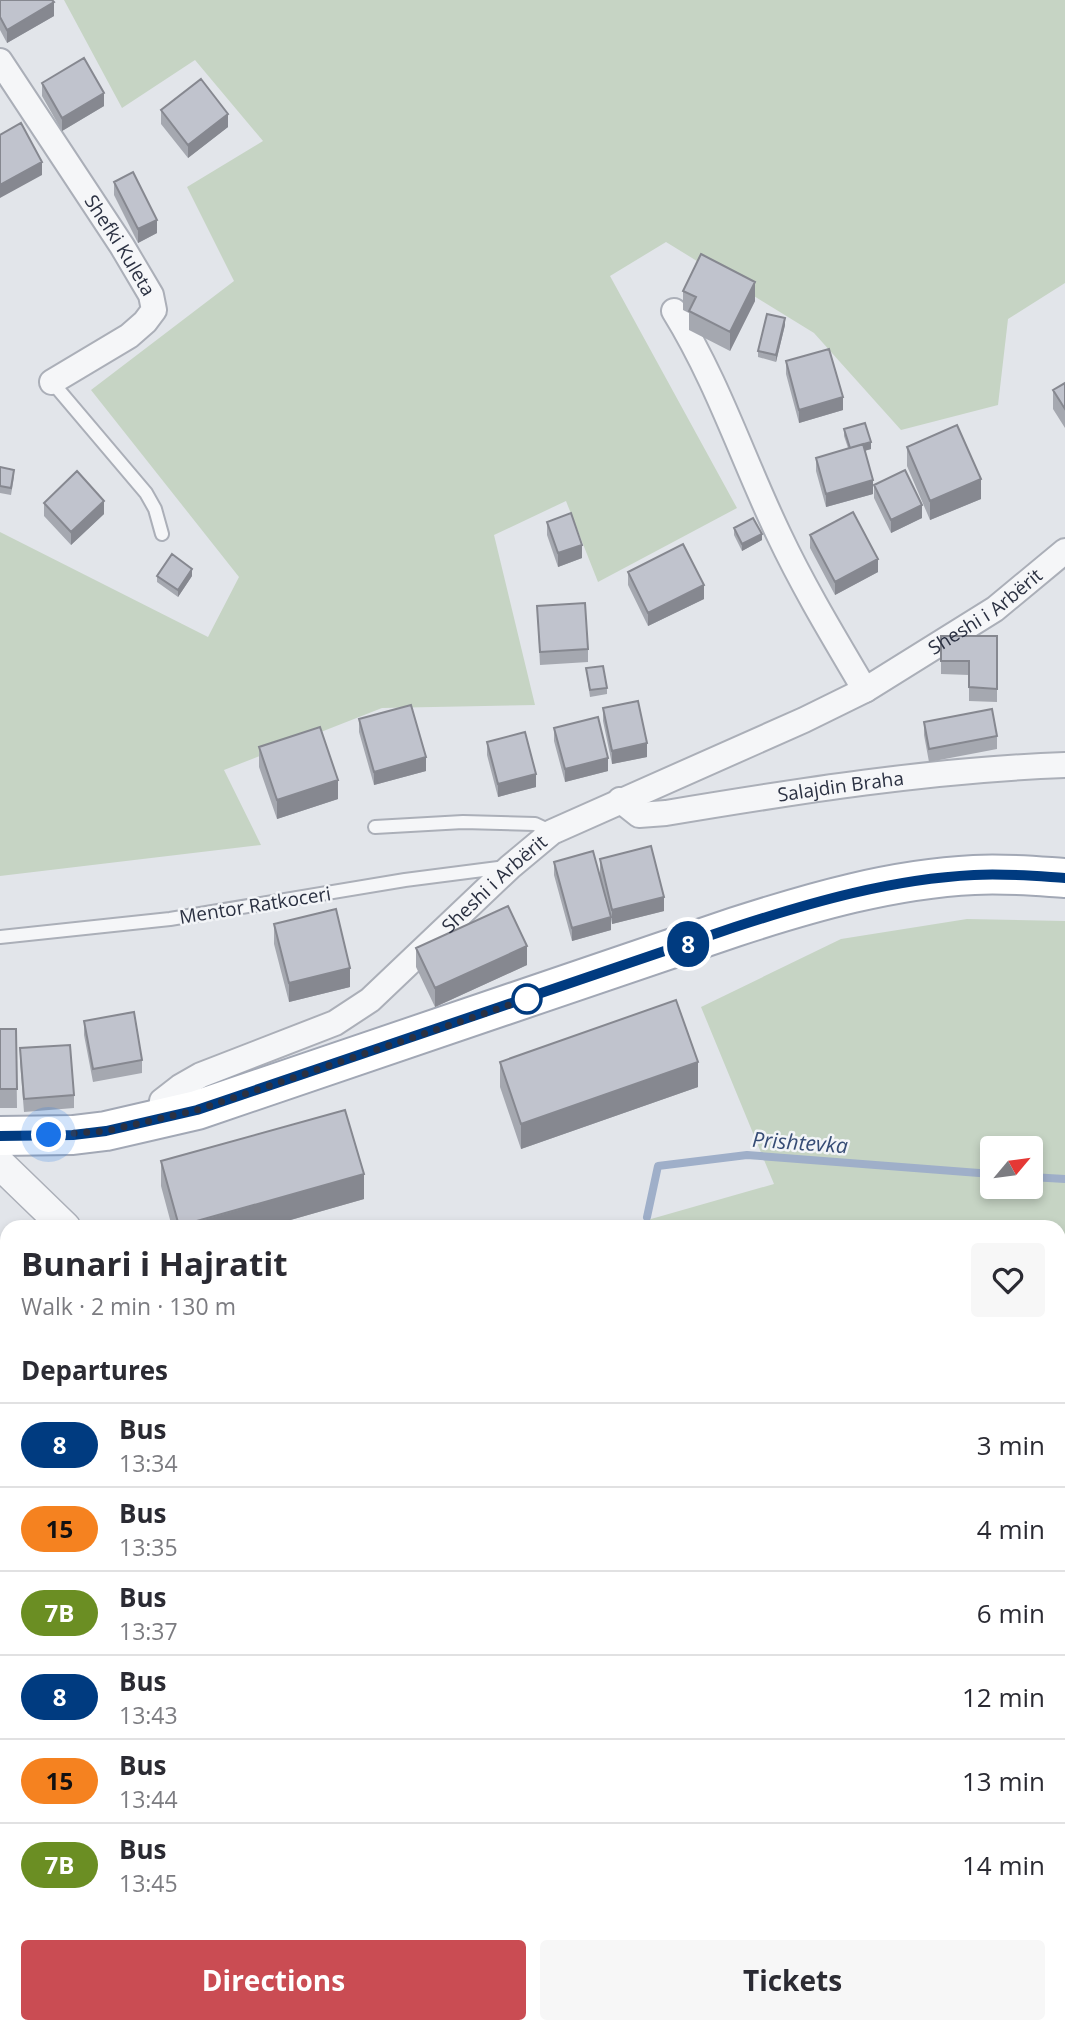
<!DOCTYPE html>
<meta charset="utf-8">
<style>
:root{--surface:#fff;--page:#f7f7f7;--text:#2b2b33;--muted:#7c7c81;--line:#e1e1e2;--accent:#ca4c53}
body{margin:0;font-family:"Open Sans",sans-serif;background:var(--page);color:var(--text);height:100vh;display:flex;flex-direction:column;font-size:26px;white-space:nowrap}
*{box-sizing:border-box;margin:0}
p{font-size:23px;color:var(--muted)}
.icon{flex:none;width:38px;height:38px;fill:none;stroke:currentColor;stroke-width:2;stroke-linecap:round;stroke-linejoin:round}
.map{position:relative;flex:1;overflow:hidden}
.sheet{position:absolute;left:0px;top:1220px;width:1066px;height:814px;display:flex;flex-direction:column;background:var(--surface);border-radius:21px 21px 0 0;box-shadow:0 4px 10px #0003}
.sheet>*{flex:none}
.badge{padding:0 14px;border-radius:23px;font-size:24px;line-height:46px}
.needle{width:46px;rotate:61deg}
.fabs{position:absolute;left:980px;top:1136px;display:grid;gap:14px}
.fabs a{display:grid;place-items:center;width:63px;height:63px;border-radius:7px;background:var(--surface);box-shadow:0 4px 10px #0003;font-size:35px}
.you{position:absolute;width:35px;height:35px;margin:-18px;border:5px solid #fff;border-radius:50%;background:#1a73e8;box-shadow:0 0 0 10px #1a73e833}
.map>.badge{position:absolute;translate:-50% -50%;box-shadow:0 0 0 4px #fff}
h2{padding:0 21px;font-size:26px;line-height:63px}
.round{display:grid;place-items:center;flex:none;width:74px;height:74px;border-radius:7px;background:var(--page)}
.head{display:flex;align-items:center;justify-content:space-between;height:119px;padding:0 21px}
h1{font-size:33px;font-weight:700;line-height:52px}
.action{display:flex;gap:14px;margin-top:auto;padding:14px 21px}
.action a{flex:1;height:80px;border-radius:7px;background:var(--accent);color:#fff;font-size:28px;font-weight:700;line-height:80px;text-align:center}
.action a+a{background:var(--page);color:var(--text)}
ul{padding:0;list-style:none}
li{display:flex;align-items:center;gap:21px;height:84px;padding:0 21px;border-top:2px solid var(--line)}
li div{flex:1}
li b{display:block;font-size:26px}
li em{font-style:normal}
li .badge{min-width:77px;font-weight:700;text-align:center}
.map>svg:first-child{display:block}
.green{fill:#c6d4c4;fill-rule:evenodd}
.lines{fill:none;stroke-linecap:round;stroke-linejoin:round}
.stream{stroke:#9fafc9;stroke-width:8}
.service-casing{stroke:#abafb8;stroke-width:16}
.minor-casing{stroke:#abafb8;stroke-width:28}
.tertiary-casing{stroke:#abafb8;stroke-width:33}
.primary-casing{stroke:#a2a8b5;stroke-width:42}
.service{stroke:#f5f6f8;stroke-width:12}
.minor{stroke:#f5f6f8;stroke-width:24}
.tertiary{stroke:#f5f6f8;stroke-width:30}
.primary{stroke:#fff;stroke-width:38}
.wall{fill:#a5a8b0}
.shaded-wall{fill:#868890}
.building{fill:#c0c3cd;stroke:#868890;stroke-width:2}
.line-casing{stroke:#fff;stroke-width:16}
.line{stroke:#003b80;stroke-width:10}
.walk{stroke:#2b3142;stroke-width:7;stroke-dasharray:0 12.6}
.stop-dot{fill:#fff;stroke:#003b80;stroke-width:3.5}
.labels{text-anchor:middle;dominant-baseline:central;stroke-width:5;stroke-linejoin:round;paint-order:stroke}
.street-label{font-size:19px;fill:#2b3142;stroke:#f2f4f7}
.water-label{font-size:21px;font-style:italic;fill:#364c75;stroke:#f2f4f7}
</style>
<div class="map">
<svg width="1065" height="2033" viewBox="0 0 1065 2033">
<rect width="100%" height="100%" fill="#e2e5ea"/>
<path class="green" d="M64 0H1065V283L1008 319 998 405 901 430 814 333 666 242 610 276 737 508 598 582 566 501 494 535 535 705 382 708 224 770 261 845 0 876V532L208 637 239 577 91 390 234 281 187 187 263 141 195 60 122 108Z
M967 919 1065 921V1768L1059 1770V1227H623L774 1184 701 1007 841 939ZM992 1148H1031V1186H992Z"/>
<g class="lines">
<path class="stream" d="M1031 1177 1065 1179
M647 1217 658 1166 747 1155 992 1174"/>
<g class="service-casing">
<path id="service" d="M52 382 146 493 155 509 162 534
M375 827 463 822 535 824 552 832
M0 937 170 919 405 880 506 867"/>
</g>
<g class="minor-casing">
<g id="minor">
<path id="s1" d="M0 61 122 246 151 295 154 310 145 322 129 336 52 382"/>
<path d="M674 311C718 382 743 460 779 535 804 588 835 639 865 690"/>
<path id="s2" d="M620 800 639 815 666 813C798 791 930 770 1065 765"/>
<path id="s3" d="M159 1120 162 1101 180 1087 201 1075 335 1023 370 1000 510 867 552 832 804 720 865 690 995 609 1065 551"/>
<path d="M0 1290H7"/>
<path d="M0 1483H7"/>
<path d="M0 1760 7 1759"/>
<path d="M0 1849 7 1848"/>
<path d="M1059 1857 1065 1855"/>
<path d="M804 2026 808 2033"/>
<path d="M1054 2026 1058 2033"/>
<path d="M295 2033 304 2026"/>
</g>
</g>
<g class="tertiary-casing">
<path id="tertiary" d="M0 1164 65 1227
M668 2026 674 2033"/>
</g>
<g class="primary-casing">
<path id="primary" d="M0 1136 73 1135 106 1131 197 1110 735 927C812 902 892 879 974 875 1004 873 1035 876 1065 878"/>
</g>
<use href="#service" class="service"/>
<use href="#minor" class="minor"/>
<use href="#tertiary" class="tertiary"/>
<use href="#primary" class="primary"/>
</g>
<path class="wall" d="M0 0 54 16 7 43 0 30Z
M42 83 104 106 62 131 42 96Z
M161 110 228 127 188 158 161 124Z
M114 182 157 233 138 243 114 195Z
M683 291 755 301 730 351 689 330V313L683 310Z
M785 325 776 362 758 357V351Z
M786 361 843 410 799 423 786 374Z
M1065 383V428L1053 409V390Z
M844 429 871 449 864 451 873 494 826 507 816 471V458L848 448 844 436Z
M907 447 981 499 930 520 907 466Z
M0 467 14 477 11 495 0 493Z
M874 485 922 518 891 533 874 498Z
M44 503 104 514 71 545 44 516Z
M547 522 582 558 558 567 547 535Z
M734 528 762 540 742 551 734 535Z
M810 535 878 572 835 595 810 548Z
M628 572 704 599 648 626 628 585Z
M157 576H192L178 597 157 582Z
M537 606 588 649V662L540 665Z
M941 636H997V702L969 701V675L941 674Z
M586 668 607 688V694L590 697Z
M603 708 647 757 612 764 603 721Z
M359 719 426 771 374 785 359 732Z
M924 722 997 736V749L929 762 924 735Z
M554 728 608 771 565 782 554 741Z
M487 742 536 787 498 797 487 755Z
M259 747 338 799 277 819 259 767Z
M600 859 664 911 612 924 611 919V930L572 941 554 875V862L600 873Z
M274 924 350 987 289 1002 274 944Z
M416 948 527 965 435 1007 416 967Z
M84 1021 142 1060V1073L93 1082 84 1035Z
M0 1029H16L17 1108H0Z
M20 1048 74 1095V1108L24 1112 20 1062Z
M500 1062 698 1087 521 1149 500 1087Z
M161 1161 364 1199 266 1227H172L161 1186Z
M7 1423V1478H0V1424Z
M7 1487V1543L0 1542V1513Z
M7 1629V1675L5 1674Z
M7 1675V1749H0V1676Z
M1065 1881V1937L1059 1926V1885Z
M79 2026H108V2033H79Z"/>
<path class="shaded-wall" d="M54 2V16L7 43V30Z
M104 93V106L62 131V118Z
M228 114V127L188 158V145Z
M42 162V175L0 198V185Z
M157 220V233L138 243V229Z
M755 282V301L730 351V332Z
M785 318V325L776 362V355Z
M843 397V410L799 423V410Z
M871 442V449L850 455V448Z
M981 479V499L930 520V501Z
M873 480V494L826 507V494Z
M104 501V514L71 545V532Z
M922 505V518L891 533V520Z
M762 534V540L742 551V544Z
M582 545V558L558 567V553Z
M878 559V572L835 595V582Z
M192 569V576L178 597V590Z
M704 585V599L648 626V613Z
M647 743V757L612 764V751Z
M426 757V771L374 785V772Z
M608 758V771L565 782V769Z
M536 774V787L498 797V784Z
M338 780V799L277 819V800Z
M664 897V911L612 924V910Z
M611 917V930L572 941V928Z
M527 946V965L435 1007V988Z
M350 968V987L289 1002V983Z
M698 1062V1087L521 1149V1124Z
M364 1174V1199L266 1227H179Z"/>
<path class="building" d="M0 0H52L54 2 7 30 0 17Z
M84 58 104 93 62 118 42 83Z
M201 79 228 114 188 145 161 110Z
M21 123 42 162 0 185V135Z
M133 172 157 220 138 229 114 182Z
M701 254 755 282 730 332 689 311 696 297 683 291Z
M767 314 785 318 776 355 758 351Z
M829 349 843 397 799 410 786 361Z
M1065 383V409L1053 390Z
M865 423 871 442 850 448 844 429Z
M957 425 981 479 930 501 907 447Z
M863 444 873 480 826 494 816 458Z
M0 467 14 470 11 488 0 486Z
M905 470 922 505 891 520 874 485Z
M77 471 104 501 71 532 44 503Z
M853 512 878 559 835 582 810 535Z
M571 513 582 545 558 553 547 522Z
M753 518 762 534 742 544 734 528Z
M683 544 704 585 648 613 628 572Z
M172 554 192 569 178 590 157 576Z
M585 603 588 649 540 652 537 606Z
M941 636H997V689L969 687V661H941Z
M603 666 607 688 590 690 586 668Z
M638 701 647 743 612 751 603 708Z
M411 705 426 757 374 772 359 719Z
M992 709 997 736 929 749 924 722Z
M598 717 608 758 565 769 554 728Z
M320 727 338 780 277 800 259 747Z
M525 732 536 774 498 784 487 742Z
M651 846 664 897 612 910 600 859Z
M593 851 611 917 572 928 554 862Z
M508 906 527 946 435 988 416 948Z
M336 909 350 968 289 983 274 924Z
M676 1000 698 1062 521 1124 500 1062Z
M134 1012 142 1060 93 1069 84 1021Z
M0 1029H16L17 1089H0Z
M70 1045 74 1095 24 1099 20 1048Z
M345 1110 364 1174 179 1226 161 1161Z
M7 1423V1465H0V1424Z
M3 1487H7V1530L0 1529V1513Z
M7 1629V1661H5Z
M7 1675V1735L0 1736V1676Z
M1065 1881V1924L1059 1913V1885Z
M26 2026H65V2033H27Z
M80 2026H108V2027L80 2030Z
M387 2026 388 2033H353V2027Z
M879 2026H926L929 2033H881L878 2027Z
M587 2031H625V2033H587Z
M497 2032V2033H471Z"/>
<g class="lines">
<g class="line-casing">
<path id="line" d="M0 1136 73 1135 106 1131 197 1110 735 927C812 902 892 879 974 875 1004 873 1035 876 1065 878"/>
</g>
<use href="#line" class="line"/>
<path class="walk" d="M49 1135 106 1131 197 1110 527 999"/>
</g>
<circle class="stop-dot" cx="527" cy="999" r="14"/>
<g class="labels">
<g class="street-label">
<text stroke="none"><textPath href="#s1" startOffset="220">Shefki Kuleta</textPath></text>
<text stroke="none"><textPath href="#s3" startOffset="987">Sheshi i Arbërit</textPath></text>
<text stroke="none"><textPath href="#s2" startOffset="228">Salajdin Braha</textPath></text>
<text stroke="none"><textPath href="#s3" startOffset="422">Sheshi i Arbërit</textPath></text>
<text transform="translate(255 905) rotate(-9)">Mentor Ratkoceri</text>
</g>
<g class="water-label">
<text transform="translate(800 1142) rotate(4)">Prishtevka</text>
</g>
</g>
</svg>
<div class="fabs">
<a><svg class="needle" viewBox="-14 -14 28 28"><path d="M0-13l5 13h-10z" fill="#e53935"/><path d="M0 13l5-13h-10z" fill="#7c7c81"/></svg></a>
</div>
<div class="you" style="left:49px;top:1135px"></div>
<b class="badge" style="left:688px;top:944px;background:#003b80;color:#fff">8</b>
<section class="sheet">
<div class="head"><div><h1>Bunari i Hajratit</h1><p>Walk · 2 min · 130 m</p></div><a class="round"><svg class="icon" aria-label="heart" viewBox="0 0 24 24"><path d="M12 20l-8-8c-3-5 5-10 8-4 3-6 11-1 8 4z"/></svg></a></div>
<h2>Departures</h2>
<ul>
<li><span class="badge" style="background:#003b80;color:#fff">8</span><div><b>Bus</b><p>13:34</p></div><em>3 min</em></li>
<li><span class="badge" style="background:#f58220;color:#111">15</span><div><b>Bus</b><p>13:35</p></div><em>4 min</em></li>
<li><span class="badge" style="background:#6b8e23;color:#fff">7B</span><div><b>Bus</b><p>13:37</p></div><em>6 min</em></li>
<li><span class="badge" style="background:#003b80;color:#fff">8</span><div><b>Bus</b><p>13:43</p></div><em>12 min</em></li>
<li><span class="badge" style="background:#f58220;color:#111">15</span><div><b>Bus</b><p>13:44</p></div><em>13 min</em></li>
<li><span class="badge" style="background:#6b8e23;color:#fff">7B</span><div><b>Bus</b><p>13:45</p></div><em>14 min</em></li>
</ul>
<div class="action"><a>Directions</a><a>Tickets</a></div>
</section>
</div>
